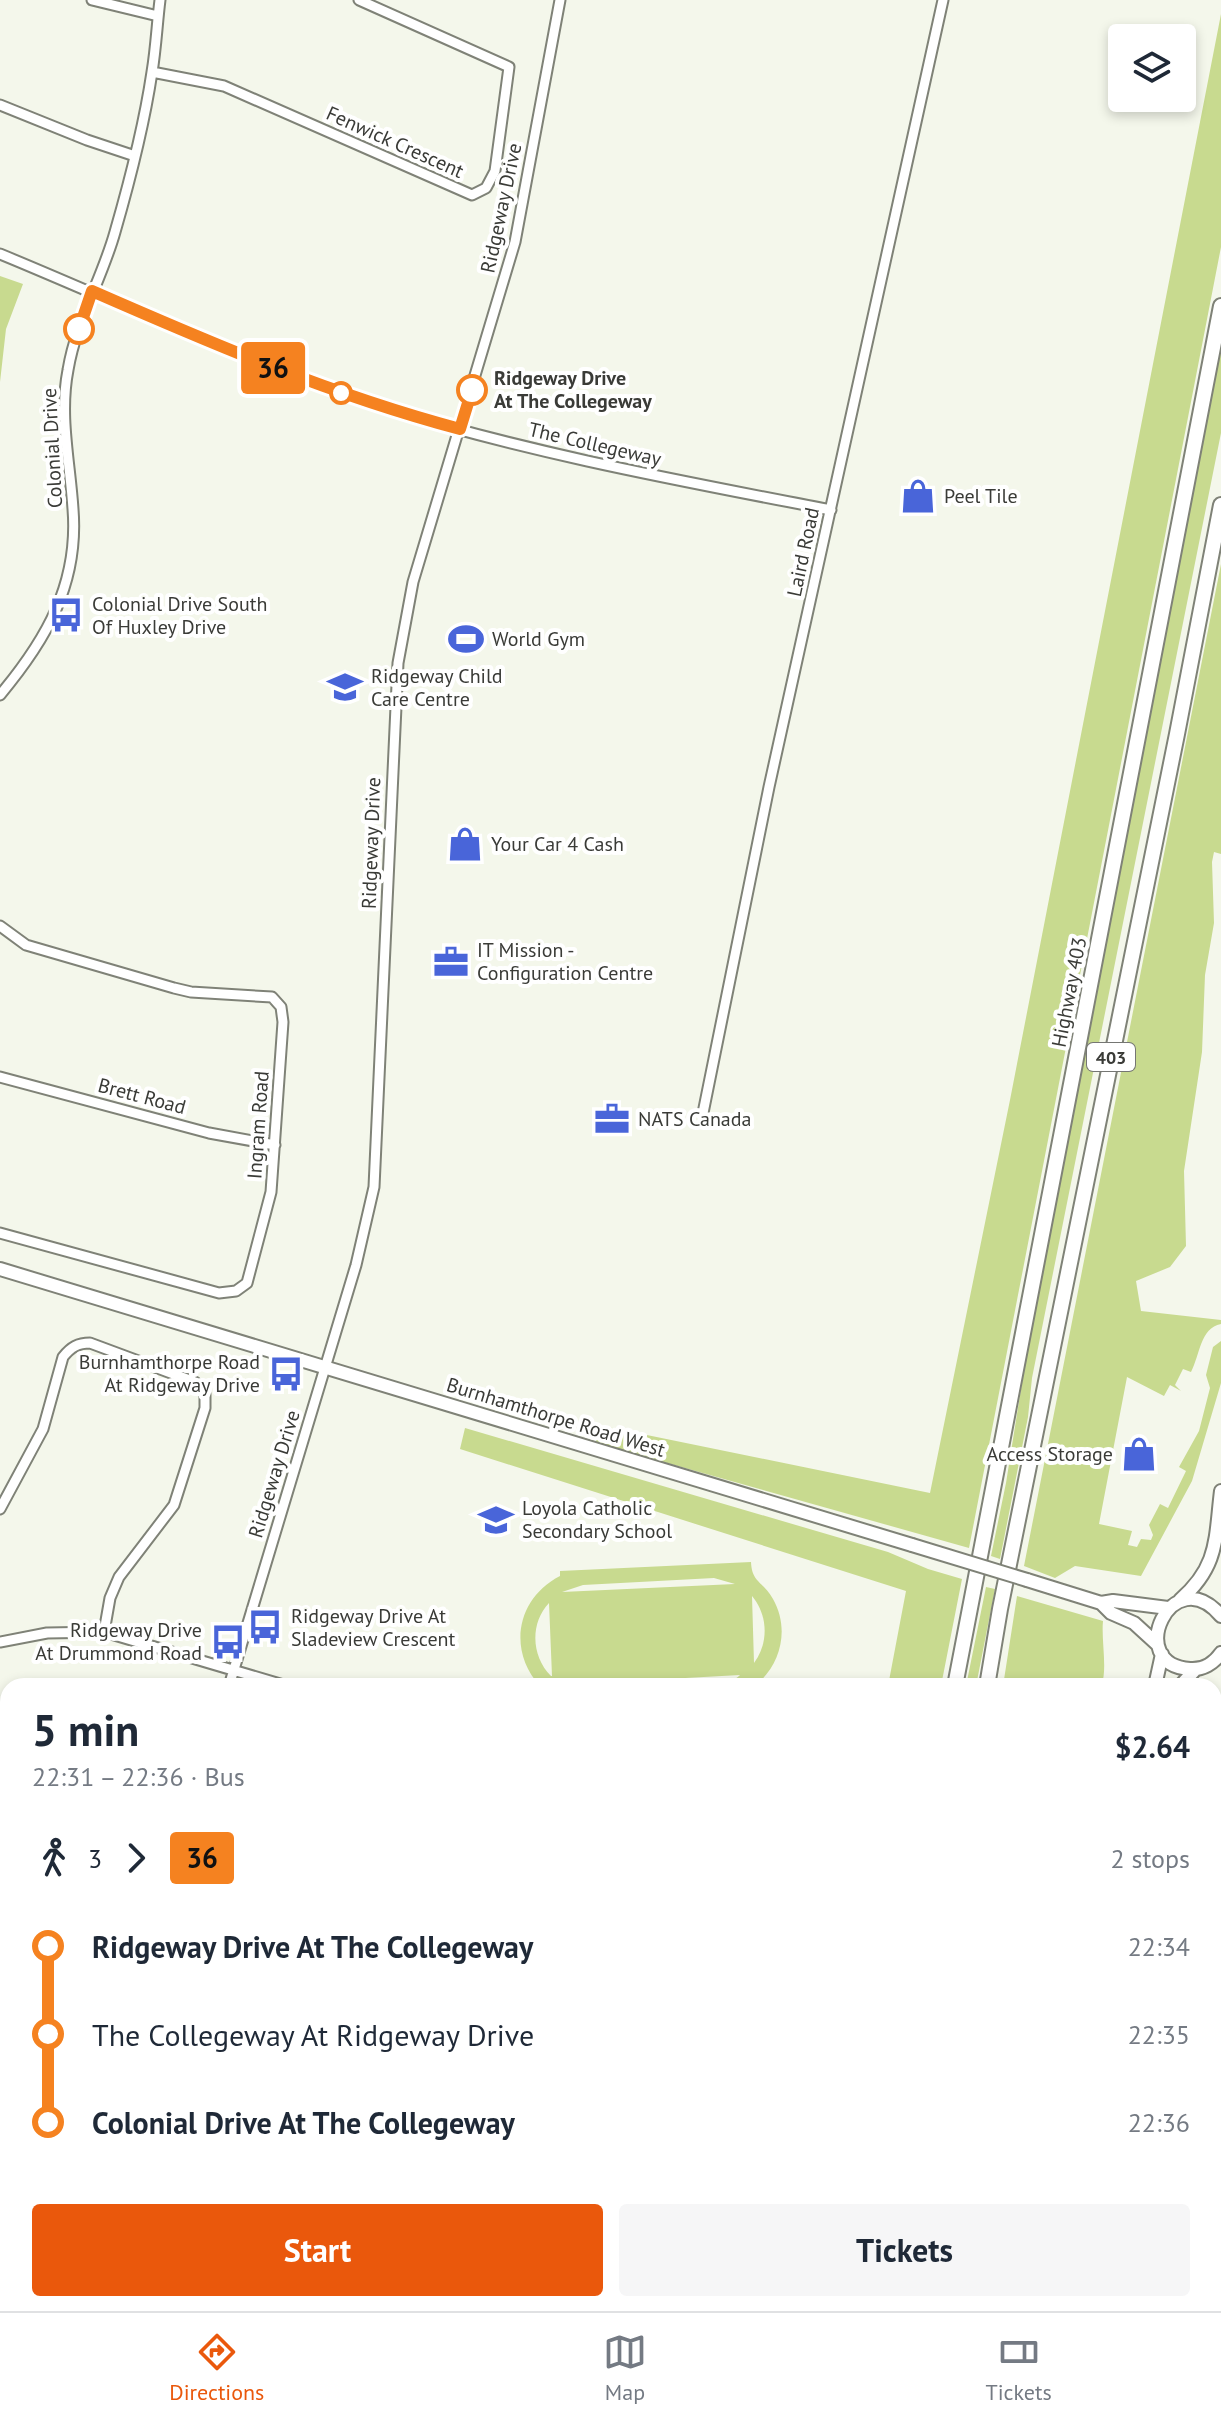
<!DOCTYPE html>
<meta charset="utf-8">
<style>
:root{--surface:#fff;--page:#f6f6f7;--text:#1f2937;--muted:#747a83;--line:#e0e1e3;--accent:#ea580c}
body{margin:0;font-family:"PT Sans",sans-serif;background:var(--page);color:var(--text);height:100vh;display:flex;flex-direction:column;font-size:30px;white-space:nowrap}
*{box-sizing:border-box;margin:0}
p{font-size:26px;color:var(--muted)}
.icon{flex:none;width:44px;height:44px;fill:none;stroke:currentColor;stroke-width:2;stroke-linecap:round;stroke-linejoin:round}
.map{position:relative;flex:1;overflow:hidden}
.side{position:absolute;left:0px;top:1678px;width:1222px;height:634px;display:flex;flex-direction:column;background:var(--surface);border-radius:24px 24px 0 0;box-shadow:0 4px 12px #0003}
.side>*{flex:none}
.badge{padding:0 16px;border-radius:6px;font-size:28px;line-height:52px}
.tools{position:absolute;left:1108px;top:24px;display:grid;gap:16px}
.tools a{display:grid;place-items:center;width:88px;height:88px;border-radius:8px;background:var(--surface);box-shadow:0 4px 12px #0003;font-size:40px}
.map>.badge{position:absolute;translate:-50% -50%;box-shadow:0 0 0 4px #fff}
.legs{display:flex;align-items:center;gap:12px;height:88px;padding:0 32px;font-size:26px}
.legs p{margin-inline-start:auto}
.summary{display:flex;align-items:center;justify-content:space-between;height:136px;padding:0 32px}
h1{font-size:44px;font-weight:700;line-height:60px}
.primary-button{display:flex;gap:16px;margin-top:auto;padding:16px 32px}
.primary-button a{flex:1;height:92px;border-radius:8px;background:var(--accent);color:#fff;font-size:32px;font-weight:700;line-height:92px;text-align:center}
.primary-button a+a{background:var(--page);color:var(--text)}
ul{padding:0 32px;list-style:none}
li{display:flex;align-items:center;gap:28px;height:88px;font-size:30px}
li i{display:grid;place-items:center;width:12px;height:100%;margin:0 10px;background:currentColor}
li i::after{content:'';width:20px;height:20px;margin:-10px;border:6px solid;border-radius:50%;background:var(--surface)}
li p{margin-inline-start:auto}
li:first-child i{background:linear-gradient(#0000 50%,currentColor 0)}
li:last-child i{background:linear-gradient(currentColor 50%,#0000 0)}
.dock{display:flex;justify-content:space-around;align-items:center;height:112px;border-top:2px solid var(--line);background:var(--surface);font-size:22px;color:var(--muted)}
.dock a{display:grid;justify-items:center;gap:4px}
.dock .on{color:var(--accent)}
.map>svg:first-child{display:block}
.green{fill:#c8da8f;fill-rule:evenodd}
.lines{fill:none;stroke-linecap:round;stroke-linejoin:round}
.stream{stroke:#aabe61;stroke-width:3}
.minor-casing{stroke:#7f8277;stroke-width:13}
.major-casing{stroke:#7f8277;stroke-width:16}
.highway-casing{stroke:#7f8277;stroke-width:18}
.minor{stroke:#fff;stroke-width:9}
.major{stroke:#fff;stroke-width:12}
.highway{stroke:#fff;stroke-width:14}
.major-bridge-casing{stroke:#7f8277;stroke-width:16;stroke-linecap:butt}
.major-bridge{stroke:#fff;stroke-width:12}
.line-1-casing{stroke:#fff;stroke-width:18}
.line-1{stroke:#f58220;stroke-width:12}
.stop-1-dot{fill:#fff;stroke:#f58220;stroke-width:4}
.labels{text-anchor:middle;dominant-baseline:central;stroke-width:8;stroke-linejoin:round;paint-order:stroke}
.shield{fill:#fff;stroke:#757673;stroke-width:2}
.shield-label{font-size:18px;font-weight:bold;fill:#3a3b37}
.street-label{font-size:20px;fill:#3a3b37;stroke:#fff}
.stop-label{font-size:20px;font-weight:bold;fill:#3a3b37;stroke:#fff;text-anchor:start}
.poi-label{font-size:20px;fill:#3a3b37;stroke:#fff;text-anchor:start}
</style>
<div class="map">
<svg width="1221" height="2311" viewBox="0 0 1221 2311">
<rect width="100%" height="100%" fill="#f4f7eb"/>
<path class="green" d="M1221 14V247L969 1548 596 1443 598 1425 930 1493 1010 1100Z
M0 276 23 284 6 329 0 382Z
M1221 348V433L1032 1378 1028 1417 1000 1559 991 1556 1006 1483 1025 1364Z
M1221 564V854L1214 852 1212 862 1214 923 1205 975 1202 1052 1184 1171 1186 1246 1170 1267 1136 1281 1141 1311 1221 1320V1324C1200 1328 1200 1355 1191 1372L1183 1369 1175 1385 1181 1391 1170 1385 1164 1396 1127 1377 1099 1524 1132 1531 1128 1545 1137 1547 1141 1539 1151 1540 1153 1535 1149 1525 1160 1504 1168 1508 1186 1471 1179 1467 1199 1431 1210 1388 1206 1375 1213 1347 1221 1341V1383L1192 1481 1141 1576 1075 1566 1055 1578 1024 1566Z
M465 1428 888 1552 928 1569 962 1579 941 1686H888L906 1591 460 1449Z
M751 1562C752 1583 763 1581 773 1599 790 1629 781 1665 755 1686H694C711 1685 729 1686 740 1675L540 1686C507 1650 517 1598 560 1576V1571ZM714 1578 735 1584 562 1592 583 1585ZM752 1596C768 1615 769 1643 754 1663ZM549 1603 552 1676H551C531 1656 530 1623 549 1603Z
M986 1587 995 1589 976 1686H966Z
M1017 1596 1103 1621C1101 1640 1108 1671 1101 1686H1003Z
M701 2304H766L763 2311H699Z"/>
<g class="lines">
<path class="stream" d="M1214 1745 1221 1741
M748 2311 751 2304"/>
<g class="minor-casing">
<path id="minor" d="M92 0 158 16
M152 72 224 86 472 195 486 188 495 171 509 67 359 0
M0 105 87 140 135 156
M0 254C129 307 255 368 388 409 533 454 682 481 831 510
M0 695C46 640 79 584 73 509 70 462 59 416 68 370 76 321 102 279 115 232 130 180 144 126 152 72 156 48 157 24 160 0
M0 926 26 945 174 988 191 992 272 997 281 1007 283 1022 271 1192 247 1283 236 1291 219 1293 0 1233
M0 1077 209 1133 275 1145
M703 1113 769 787 943 0
M0 1509 43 1429 63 1357C71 1347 78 1343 90 1343L195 1382 205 1394V1408L174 1505 119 1577 110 1598 104 1632
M0 1642 47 1633 104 1632 287 1686
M229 1686 356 1265 374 1187 398 663 413 582 515 242 560 0
M0 1840 8 1847
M0 1962 8 1955
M0 2086 8 2082
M402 2311 408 2304"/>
</g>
<g class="major-casing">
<path id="major" d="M0 1269 912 1545
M1027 1580 1101 1603 1113 1601 1168 1608
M1180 1600C1219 1566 1215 1539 1221 1491
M1101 1603 1111 1613 1134 1623 1157 1644
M1221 1616C1172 1558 1123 1665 1190 1669 1203 1670 1214 1663 1221 1653
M1155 1686 1162 1654
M1180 1686 1196 1669
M1007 2304 1008 2311"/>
</g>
<g class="highway-casing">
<path id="highway" d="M955 1686 1221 306
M987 1686 1000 1609 1177 734 1221 505
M769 2311 772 2304
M830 2311 831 2304
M861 2311 863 2304
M922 2311 923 2304
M937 2311V2304"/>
</g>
<use href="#minor" class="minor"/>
<use href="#major" class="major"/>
<use href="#highway" class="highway"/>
<g class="major-bridge-casing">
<path id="major-bridge" d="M912 1545 1027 1580"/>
</g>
<use href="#major-bridge" class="major-bridge"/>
</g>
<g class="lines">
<g class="line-1-casing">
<path id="line-1" d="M79 329 92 291C213 344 332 395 460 429L472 390"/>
</g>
<use href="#line-1" class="line-1"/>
</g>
<defs>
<g id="shop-bare" transform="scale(2.76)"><path d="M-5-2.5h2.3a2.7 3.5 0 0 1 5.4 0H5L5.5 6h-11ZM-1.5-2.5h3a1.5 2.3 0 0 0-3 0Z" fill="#4965d9" stroke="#fff" stroke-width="2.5" paint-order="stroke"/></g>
<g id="bus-bare" transform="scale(2.76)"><path d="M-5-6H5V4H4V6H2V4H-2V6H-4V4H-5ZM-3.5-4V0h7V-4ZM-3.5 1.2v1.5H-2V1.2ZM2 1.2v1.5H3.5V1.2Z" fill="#4965d9" stroke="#fff" stroke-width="2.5" paint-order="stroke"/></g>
<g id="stadium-bare" transform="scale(2.76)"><path d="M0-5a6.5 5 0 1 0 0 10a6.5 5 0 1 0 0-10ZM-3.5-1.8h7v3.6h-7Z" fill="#4965d9" stroke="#fff" stroke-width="2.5" paint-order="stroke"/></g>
<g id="school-bare" transform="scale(2.76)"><path d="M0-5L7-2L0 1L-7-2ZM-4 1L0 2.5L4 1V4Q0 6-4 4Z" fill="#4965d9" stroke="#fff" stroke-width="2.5" paint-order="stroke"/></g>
<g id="office-bare" transform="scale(2.76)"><path d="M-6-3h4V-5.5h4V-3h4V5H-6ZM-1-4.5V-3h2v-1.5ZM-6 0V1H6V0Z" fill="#4965d9" stroke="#fff" stroke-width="2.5" paint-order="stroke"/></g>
</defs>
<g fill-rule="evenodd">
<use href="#shop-bare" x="918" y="496"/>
<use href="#bus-bare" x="66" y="615"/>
<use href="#stadium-bare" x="466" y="639"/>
<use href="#school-bare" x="345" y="687"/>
<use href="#shop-bare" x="465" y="844"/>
<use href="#office-bare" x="451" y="962"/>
<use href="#office-bare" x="612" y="1119"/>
<use href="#bus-bare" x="286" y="1374"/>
<use href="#shop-bare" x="1139" y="1454"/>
<use href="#school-bare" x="496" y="1520"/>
<use href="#bus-bare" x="265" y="1627"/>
<use href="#bus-bare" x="228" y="1642"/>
</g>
<g class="stop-1-dot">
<circle cx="79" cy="329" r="14"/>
<circle cx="472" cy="390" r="14"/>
<circle cx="341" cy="393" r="10"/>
</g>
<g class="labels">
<rect class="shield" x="1087" y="1043" width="48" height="28" rx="6"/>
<g class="shield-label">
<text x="1111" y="1057">403</text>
</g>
<g class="street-label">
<text transform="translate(395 142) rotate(24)">Fenwick Crescent</text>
<text transform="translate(501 208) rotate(-78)">Ridgeway Drive</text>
<text transform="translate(595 444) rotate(13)">The Collegeway</text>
<text transform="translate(52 448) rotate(-93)">Colonial Drive</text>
<text transform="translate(803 552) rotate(-78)">Laird Road</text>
<text transform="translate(371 843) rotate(-88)">Ridgeway Drive</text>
<text transform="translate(1069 992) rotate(-79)">Highway 403</text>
<text transform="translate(142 1096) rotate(15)">Brett Road</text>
<text transform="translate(258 1125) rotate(-86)">Ingram Road</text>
<text transform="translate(556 1417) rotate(17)">Burnhamthorpe Road West</text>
<text transform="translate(274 1474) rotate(-73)">Ridgeway Drive</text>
</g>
<g class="stop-label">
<text x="494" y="378">Ridgeway Drive<tspan x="494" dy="23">At The Collegeway</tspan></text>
</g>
<g class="poi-label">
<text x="944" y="496">Peel Tile</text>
<text x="92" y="604">Colonial Drive South<tspan x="92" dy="23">Of Huxley Drive</tspan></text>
<text x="492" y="639">World Gym</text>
<text x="371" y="676">Ridgeway Child<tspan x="371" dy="23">Care Centre</tspan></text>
<text x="491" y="844">Your Car 4 Cash</text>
<text x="477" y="950">IT Mission -<tspan x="477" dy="23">Configuration Centre</tspan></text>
<text x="638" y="1119">NATS Canada</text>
<text x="260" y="1362" text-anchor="end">Burnhamthorpe Road<tspan x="260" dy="23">At Ridgeway Drive</tspan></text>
<text x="1113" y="1454" text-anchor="end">Access Storage</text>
<text x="522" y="1508">Loyola Catholic<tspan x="522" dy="23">Secondary School</tspan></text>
<text x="291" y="1616">Ridgeway Drive At<tspan x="291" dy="23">Sladeview Crescent</tspan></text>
<text x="202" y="1630" text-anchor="end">Ridgeway Drive<tspan x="202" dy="23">At Drummond Road</tspan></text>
</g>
</g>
</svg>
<div class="tools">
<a><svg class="icon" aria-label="layers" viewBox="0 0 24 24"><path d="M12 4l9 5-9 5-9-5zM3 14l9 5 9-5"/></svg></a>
</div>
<b class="badge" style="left:273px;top:368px;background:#f58220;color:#111">36</b>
<section class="side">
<div class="summary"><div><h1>5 min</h1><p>22:31 – 22:36 · Bus</p></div><b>$2.64</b></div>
<div class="legs"><svg class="icon" aria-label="walk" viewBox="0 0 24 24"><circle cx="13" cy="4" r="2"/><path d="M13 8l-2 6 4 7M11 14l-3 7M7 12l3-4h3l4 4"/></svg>3<svg class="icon" aria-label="forward" viewBox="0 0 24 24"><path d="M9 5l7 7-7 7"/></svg><b class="badge" style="background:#f58220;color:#111">36</b><p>2 stops</p></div>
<ul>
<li><i style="color:#f58220"></i><b>Ridgeway Drive At The Collegeway</b><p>22:34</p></li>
<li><i style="color:#f58220"></i><span>The Collegeway At Ridgeway Drive</span><p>22:35</p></li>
<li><i style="color:#f58220"></i><b>Colonial Drive At The Collegeway</b><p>22:36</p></li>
</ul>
<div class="primary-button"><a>Start</a><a>Tickets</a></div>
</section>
</div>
<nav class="dock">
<a class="on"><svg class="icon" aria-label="directions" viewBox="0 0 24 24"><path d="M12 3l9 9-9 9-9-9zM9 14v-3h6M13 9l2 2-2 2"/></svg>Directions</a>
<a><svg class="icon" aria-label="map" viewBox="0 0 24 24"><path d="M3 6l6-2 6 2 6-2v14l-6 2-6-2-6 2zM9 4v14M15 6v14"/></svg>Map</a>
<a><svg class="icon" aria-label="tickets" viewBox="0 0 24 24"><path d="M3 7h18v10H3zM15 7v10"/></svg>Tickets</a>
</nav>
